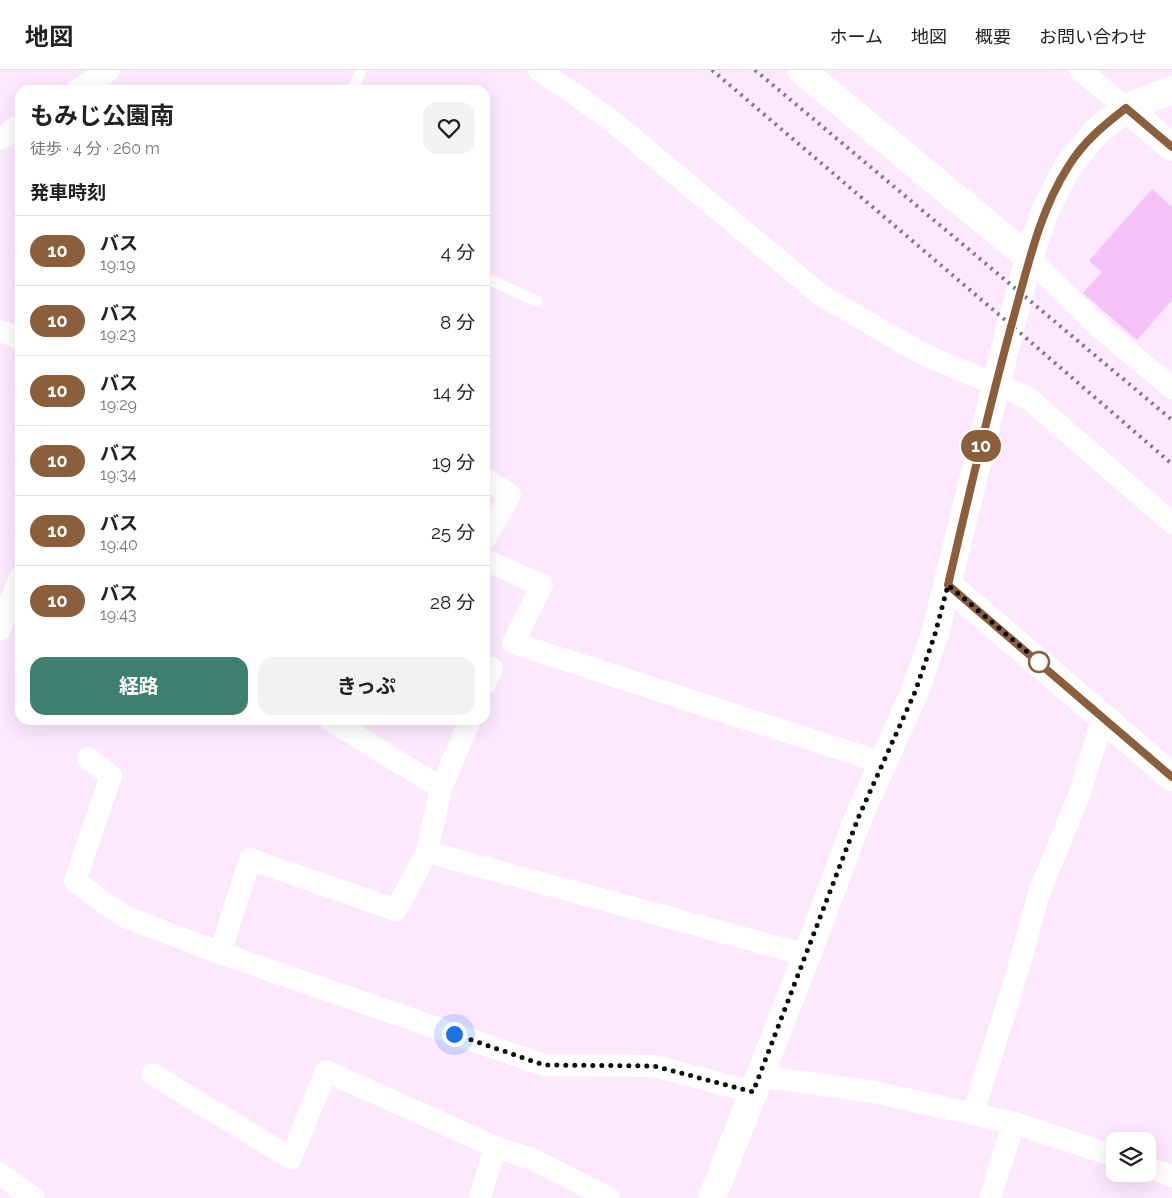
<!DOCTYPE html>
<html lang="ja">
<meta charset="utf-8">
<style>
:root{--surface:#fff;--page:#f2f2f2;--text:#222;--muted:#767676;--line:#e0e0e0;--accent:#3f7f6e}
body{margin:0;font-family:Raleway,"Noto Sans JP",sans-serif;background:var(--page);color:var(--text);height:100vh;display:flex;flex-direction:column;font-size:19px;white-space:nowrap}
*{box-sizing:border-box;margin:0}
p{font-size:16px;color:var(--muted)}
.icon{flex:none;width:28px;height:28px;fill:none;stroke:currentColor;stroke-width:2;stroke-linecap:round;stroke-linejoin:round}
.map{position:relative;flex:1;overflow:hidden}
.sheet{position:absolute;left:15px;top:15px;width:475px;height:640px;display:flex;flex-direction:column;background:var(--surface);border-radius:15px;box-shadow:0 5px 20px #0002}
.sheet>*{flex:none}
.badge{padding:0 10px;border-radius:16px;font-size:18px;line-height:32px}
.tools{position:absolute;left:1106px;top:1062px;display:grid;gap:10px}
.tools a{display:grid;place-items:center;width:50px;height:50px;border-radius:10px;background:var(--surface);box-shadow:0 5px 20px #0002;font-size:25px}
.you{position:absolute;width:25px;height:25px;margin:-12px;border:4px solid #fff;border-radius:50%;background:#1a73e8;box-shadow:0 0 0 8px #1a73e833}
.map>.badge{position:absolute;translate:-50% -50%;box-shadow:0 0 0 2px #fff}
h2{padding:0 15px;font-size:19px;line-height:45px}
.round{display:grid;place-items:center;flex:none;width:52px;height:52px;border-radius:15px;background:var(--page)}
.summary{display:flex;align-items:center;justify-content:space-between;height:85px;padding:0 15px}
h1{font-size:24px;font-weight:700;line-height:38px}
.button{display:flex;gap:10px;margin-top:auto;padding:10px 15px}
.button a{flex:1;height:58px;border-radius:15px;background:var(--accent);color:#fff;font-size:20px;font-weight:700;line-height:58px;text-align:center}
.button a+a{background:var(--page);color:var(--text)}
ul{padding:0;list-style:none}
li{display:flex;align-items:center;gap:15px;height:70px;padding:0 15px;border-top:1px solid var(--line)}
li div{flex:1}
li b{display:block;font-size:19px}
li em{font-style:normal}
li .badge{min-width:55px;font-weight:700;text-align:center}
header{display:flex;align-items:center;gap:30px;box-sizing:border-box;height:70px;padding:0 25px;background:var(--surface);border-bottom:1px solid var(--line)}
header strong{font-size:24px}
nav{display:flex;gap:28px;margin-inline-start:auto;font-size:18px}
.map>svg:first-child{display:block}
.building{fill:#f5c1f9}
.lines{fill:none;stroke-linecap:round;stroke-linejoin:round}
.lane{stroke:#fff;stroke-width:11}
.street{stroke:#fff;stroke-width:22}
.secondary{stroke:#fff;stroke-width:28}
.rail{stroke:#847585;stroke-width:4;stroke-dasharray:2.5 5;stroke-linecap:butt}
.line-casing{stroke:#fff;stroke-width:11}
.line{stroke:#8b5e3c;stroke-width:8}
.walk{stroke:#110912;stroke-width:5;stroke-dasharray:0 9}
.stop-dot{fill:#fff;stroke:#8b5e3c;stroke-width:2.5}
</style>
<header>
<strong>地図</strong>
<nav><a>ホーム</a><a>地図</a><a>概要</a><a>お問い合わせ</a></nav>
</header>
<div class="map">
<svg width="1172" height="1128" viewBox="0 0 1172 1128">
<rect width="100%" height="100%" fill="#fee8ff"/>
<path class="building" d="M1152 119 1172 137V230L1137 270 1083 223 1102 202 1089 191Z"/>
<g class="lines">
<path class="lane" d="M353 20 361 0
M485 208 537 231"/>
<path class="street" d="M539 0 607 47 822 226 923 284 1028 328 1172 453
M1080 0 1126 38
M77 20 109 0
M0 69 20 55
M1029 188 1098 256 1172 318
M0 261 20 268
M485 408 510 425 485 469
M485 490 542 515 513 573 883 693
M0 560 20 507
M485 614 492 598
M330 650 441 718
M88 688 111 706 75 811 123 846 220 883 544 995 654 996 753 1022
M427 782 441 718 470 650
M220 883 250 789 396 840 427 782 807 885
M152 1004 291 1088 326 1001 495 1077 532 1089 609 1128
M759 1006 874 1022 1014 1053 1115 1086
M973 1044 1019 896 1039 823 1080 723 1103 647
M1148 1097 1172 1106
M0 1104 34 1128
M480 1128 495 1077
M990 1128 1014 1053"/>
<path class="secondary" d="M801 0 1029 188
M1126 38 1172 77
M948 515 1172 707
M712 1128 807 885 859 746 915 621 935 564 1011 255 1029 188 1044 143 1068 96 1096 62 1126 38 1172 20"/>
<path class="rail" d="M712 0 1011 255 1172 394
M755 0 1172 350"/>
</g>
<g class="lines">
<g class="line-casing">
<path id="line" d="M1172 77 1126 38C1104 55 1083 72 1068 97 1040 141 1029 192 1015 242 990 332 969 424 948 515L1172 707"/>
</g>
<use href="#line" class="line"/>
<path class="walk" d="M454 964 544 995 654 996 753 1022 859 746 915 622 935 564 948 515 1039 592"/>
</g>
<circle class="stop-dot" cx="1039" cy="592" r="10"/>
</svg>
<div class="tools">
<a><svg class="icon" aria-label="layers" viewBox="0 0 24 24"><path d="M12 4l9 5-9 5-9-5zM3 14l9 5 9-5"/></svg></a>
</div>
<div class="you" style="left:454px;top:964px"></div>
<b class="badge" style="left:981px;top:376px;background:#8b5e3c;color:#fff">10</b>
<section class="sheet">
<div class="summary"><div><h1>もみじ公園南</h1><p>徒歩 · 4 分 · 260 m</p></div><a class="round"><svg class="icon" aria-label="heart" viewBox="0 0 24 24"><path d="M12 20l-8-8c-3-5 5-10 8-4 3-6 11-1 8 4z"/></svg></a></div>
<h2>発車時刻</h2>
<ul>
<li><span class="badge" style="background:#8b5e3c;color:#fff">10</span><div><b>バス</b><p>19:19</p></div><em>4 分</em></li>
<li><span class="badge" style="background:#8b5e3c;color:#fff">10</span><div><b>バス</b><p>19:23</p></div><em>8 分</em></li>
<li><span class="badge" style="background:#8b5e3c;color:#fff">10</span><div><b>バス</b><p>19:29</p></div><em>14 分</em></li>
<li><span class="badge" style="background:#8b5e3c;color:#fff">10</span><div><b>バス</b><p>19:34</p></div><em>19 分</em></li>
<li><span class="badge" style="background:#8b5e3c;color:#fff">10</span><div><b>バス</b><p>19:40</p></div><em>25 分</em></li>
<li><span class="badge" style="background:#8b5e3c;color:#fff">10</span><div><b>バス</b><p>19:43</p></div><em>28 分</em></li>
</ul>
<div class="button"><a>経路</a><a>きっぷ</a></div>
</section>
</div>
